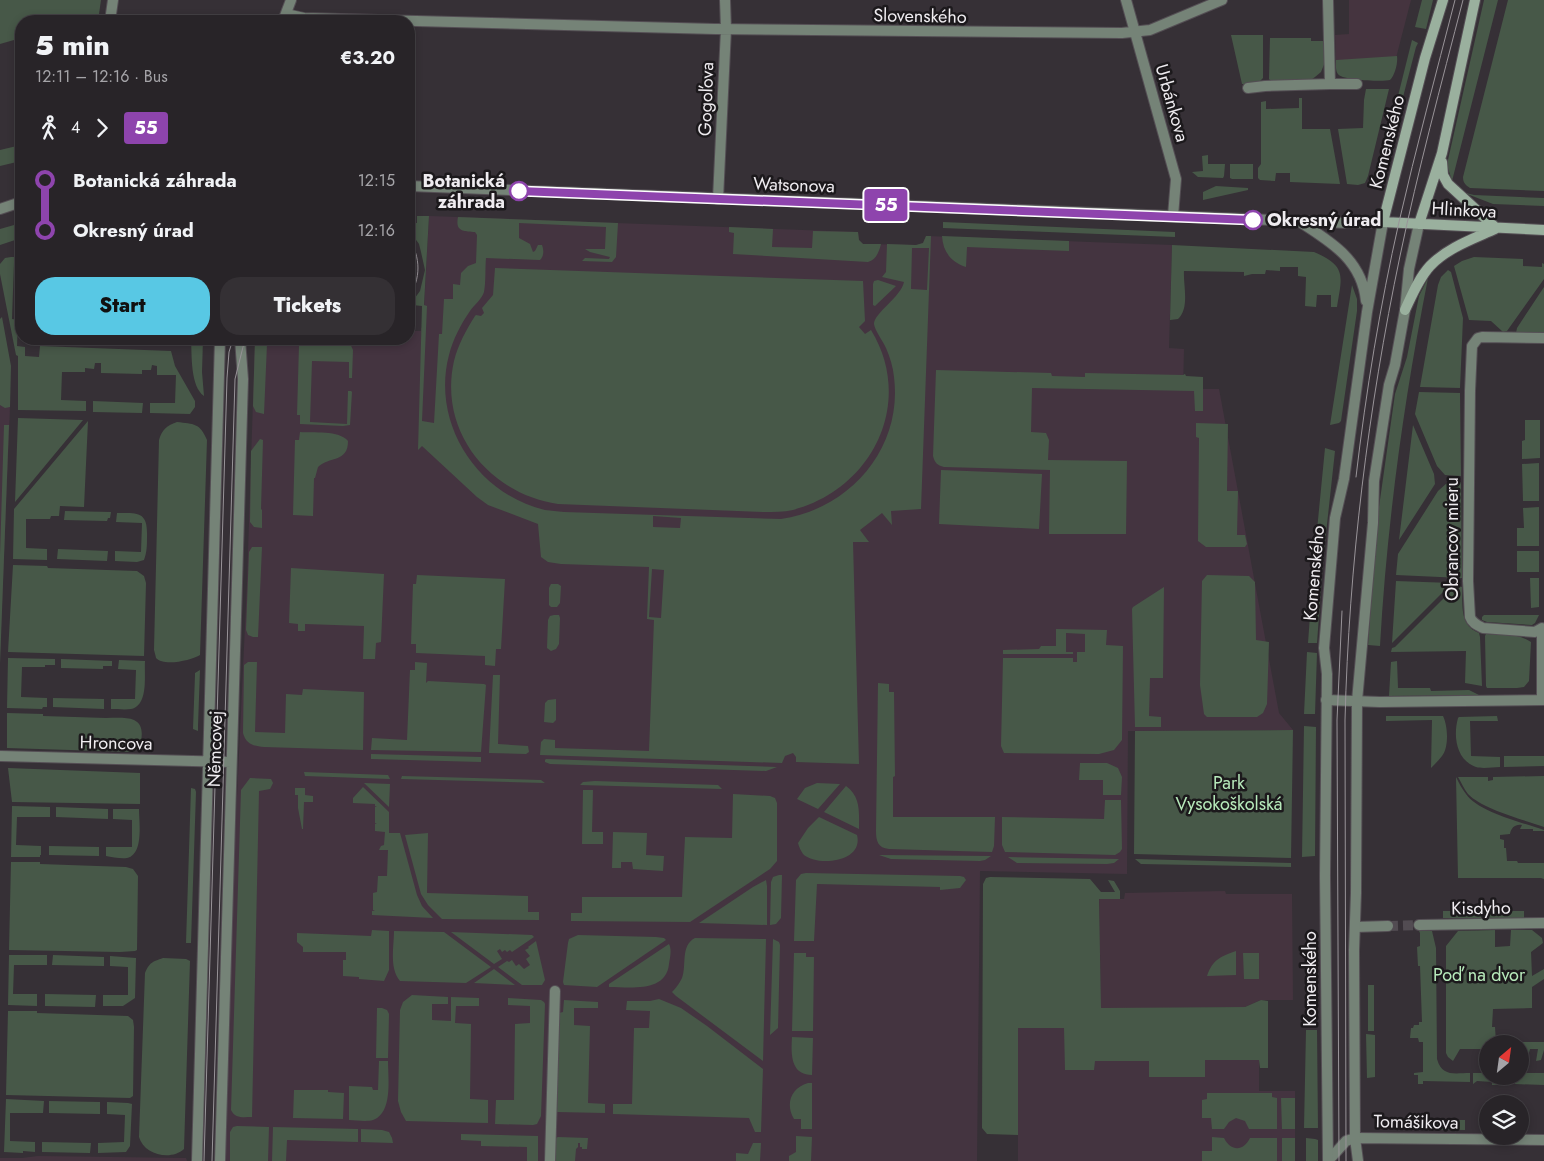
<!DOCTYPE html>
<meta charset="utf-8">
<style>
:root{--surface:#282428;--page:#343034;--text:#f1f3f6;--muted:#a5a4a8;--line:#444145;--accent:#58c8e4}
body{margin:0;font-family:Jost,sans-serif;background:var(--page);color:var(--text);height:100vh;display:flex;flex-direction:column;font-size:19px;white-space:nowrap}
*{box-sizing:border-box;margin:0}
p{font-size:16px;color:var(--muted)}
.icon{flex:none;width:28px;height:28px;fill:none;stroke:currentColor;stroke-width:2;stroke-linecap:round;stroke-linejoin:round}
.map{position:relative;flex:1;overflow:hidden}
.panel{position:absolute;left:15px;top:15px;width:400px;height:330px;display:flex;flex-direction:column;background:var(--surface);border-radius:20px;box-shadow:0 2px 8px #0003,0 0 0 1px var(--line)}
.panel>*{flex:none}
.badge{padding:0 10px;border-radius:4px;font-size:18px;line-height:32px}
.needle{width:32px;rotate:29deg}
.fabs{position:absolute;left:1479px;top:1035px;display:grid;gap:10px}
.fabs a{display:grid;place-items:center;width:50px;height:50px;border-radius:50%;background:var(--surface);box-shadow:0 2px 8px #0003,0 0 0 1px var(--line);font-size:25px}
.map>.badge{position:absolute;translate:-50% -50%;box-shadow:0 0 0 2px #fff}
.legs{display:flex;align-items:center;gap:8px;height:55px;padding:0 20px;font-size:16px}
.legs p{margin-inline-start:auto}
.overview{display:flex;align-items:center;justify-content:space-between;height:85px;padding:0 20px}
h1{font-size:28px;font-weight:800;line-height:38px}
.primary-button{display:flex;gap:10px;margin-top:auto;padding:10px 20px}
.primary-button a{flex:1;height:58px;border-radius:20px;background:var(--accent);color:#111;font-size:20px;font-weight:800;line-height:58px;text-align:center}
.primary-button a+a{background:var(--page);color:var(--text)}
ul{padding:0 20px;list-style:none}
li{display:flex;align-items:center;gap:18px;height:50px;font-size:19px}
li i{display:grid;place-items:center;width:8px;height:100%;margin:0 6px;background:currentColor}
li i::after{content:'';width:12px;height:12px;margin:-6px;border:4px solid;border-radius:50%;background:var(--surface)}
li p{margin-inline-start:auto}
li:first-child i{background:linear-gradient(#0000 50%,currentColor 0)}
li:last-child i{background:linear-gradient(currentColor 50%,#0000 0)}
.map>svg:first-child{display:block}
.commercial{fill:#45343f}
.education{fill:#443440}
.green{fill:#475848;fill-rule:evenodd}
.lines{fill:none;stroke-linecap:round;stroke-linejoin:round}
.minor-tunnel{stroke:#524c52;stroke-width:10;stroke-dasharray:10 5;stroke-linecap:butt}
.pedestrian-casing{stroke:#544e54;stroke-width:12}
.minor-casing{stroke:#544e54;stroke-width:12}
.tertiary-casing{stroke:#544e54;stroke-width:12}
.secondary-casing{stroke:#544e54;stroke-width:12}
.pedestrian{stroke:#758377;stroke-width:10}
.minor{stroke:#758377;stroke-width:10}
.tertiary{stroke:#758377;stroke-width:10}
.secondary{stroke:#9ab09e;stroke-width:10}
.tram{stroke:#999499;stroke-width:1}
.line-1-casing{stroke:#fff;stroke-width:11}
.line-1{stroke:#8e44ad;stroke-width:8}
.stop-1-dot{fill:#fff;stroke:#8e44ad;stroke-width:2.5}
.labels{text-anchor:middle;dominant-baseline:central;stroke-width:5;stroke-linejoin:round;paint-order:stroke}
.street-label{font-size:18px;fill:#efecf0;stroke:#1c191c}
.stop-label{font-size:18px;font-weight:bold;fill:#efecf0;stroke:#1c191c;text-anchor:end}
.park-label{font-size:18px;fill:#b7eabb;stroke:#1c191c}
</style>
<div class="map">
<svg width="1544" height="1161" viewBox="0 0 1544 1161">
<rect width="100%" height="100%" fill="#363036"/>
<path class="commercial" d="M1349 0H1411L1396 58 1336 66 1335 35 1349 34Z
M1225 891 1226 894H1292L1293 1000H1261L1245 1007 1101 1009 1099 899H1124L1125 893Z
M38 1156 186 1158 187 1161H0V1158H22Z"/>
<path class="education" d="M429 216 858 232 859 240 863 244H867L917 245 923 243 926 236 1172 245 1169 348 1184 349 1183 389H1219L1279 713 1293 730 1128 731 1127 874 980 871 977 1161H220L247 583 255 339H409V331H421V328L423 327Z
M0 400 10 407 0 657Z
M1099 899 1101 1009 1204 1007 1259 1060V1091H1295V1161H1018V1130L990 901Z"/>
<path class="green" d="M0 0H101L98 21H21V38L0 44Z
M1422 0H1433L1426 29 1415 27Z
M1484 0H1498L1452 181 1448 168V160Z
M1508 0H1544V191L1470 188C1465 185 1463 182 1463 177Z
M1231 35H1263V78L1257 84H1242Z
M1270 38H1311V41H1325V62L1321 72 1315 77 1308 82H1272L1269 79Z
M1412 40 1418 43 1416 47 1383 174 1379 172Z
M1397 56C1398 63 1395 75 1390 80 1383 82 1344 80 1339 75 1335 72 1336 64 1336 60Z
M1366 89H1389L1368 176 1365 183 1358 185 1347 184 1338 129 1363 128 1364 100Z
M1299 98H1302V129H1330L1340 184 1290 182V173H1276L1275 181 1260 180 1258 178V168L1261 164V102L1266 101V109L1299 108Z
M21 145V161L0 166V150Z
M1208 155V164H1225L1224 176 1223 178 1198 177 1192 172 1203 171 1202 156Z
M1230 164H1253V179H1232L1230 178Z
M1216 186 1248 188V190L1203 200V192Z
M1462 192 1474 195 1544 198V206L1493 204Z
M417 216H429L424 305 427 306 422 421 434 423 439 334H442L444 299H453V284L460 285 461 273 468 266 476 263 477 235 475 232C464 231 455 232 458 217L618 223 616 257 612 262 582 261 585 258 609 259 610 257 590 252 585 249H605L606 227 519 223V238L530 244 533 252 535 251 538 245H542C544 250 544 256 540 260L486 258C485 269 486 282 484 292 482 299 474 305 470 311 461 324 453 339 449 355 431 423 477 494 545 510 551 511 557 511 564 512L781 519C850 509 903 448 894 377 893 367 890 357 886 348 883 341 875 331 874 324 874 313 901 297 904 282L882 277 886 272 887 244 916 245 923 243 926 236H931L921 509 891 511 892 525 882 513 860 530 869 542H853L859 764 796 762V757L793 753 785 756 782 763 540 755 541 742 544 739 555 740V748L649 751 654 620 647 619 649 567 561 564 548 562 541 557 538 524 488 505 477 497 422 446 418 450 422 306 412 305 411 320H409V306L420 291 425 270 421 252 419 244 409 230V223H417ZM912 248H929L927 290 911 289ZM653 516 681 518 680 528 653 527ZM652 569 664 570 661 618 649 617Z
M943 222 1175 232V237L943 228Z
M21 223V238L0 245V229Z
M729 227 773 229 772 247 812 248 813 231 858 232 859 240 863 244H881C879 252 876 260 868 262L733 254 734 233 729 232Z
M942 236 1069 241V251L967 247 966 267C951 262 943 252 942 236Z
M1172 245 1314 252C1347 266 1342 276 1337 307H1331V295H1317L1316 307 1305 306 1306 277 1298 276V267H1280V271L1266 270 1265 274H1252L1244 276V272L1184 271C1183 285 1190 308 1178 319L1170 320Z
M11 257H21V263H14L12 319 18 320 17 346 25 347V356L39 357 40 346 171 351 175 366 195 401V407L190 414 150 413V403H175L176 375H157V366L152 365 151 370H142V374L101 373V363H95L94 369 85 368V372H62L61 400 86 401V411L18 410V356L16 355 0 274V264L5 258Z
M1474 257 1523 259V266L1542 267V263L1544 264V279L1507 331 1503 332 1491 321 1469 320 1454 266 1462 261Z
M495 268 863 281 865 321 859 327 865 334 871 330C915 402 873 489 793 510 784 512 773 512 763 512L558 504C490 494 438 432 454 361 458 345 466 330 475 316L476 315 481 316 484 313 482 308 493 295Z
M1448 270 1451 272 1463 318 1460 388 1420 387 1438 285 1441 277Z
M1428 278C1404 400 1387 522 1380 646L1368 645 1377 521 1395 394 1407 357 1419 296Z
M878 280 896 286 875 306 873 305V284L874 281Z
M1352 285 1357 299V311L1341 421 1339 423 1330 425Z
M1544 287V335L1516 333 1517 328Z
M2 317 11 366 10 407 5 408 0 405V319Z
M191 339H203L202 372 204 396C190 386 192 355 191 339Z
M255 339H348L353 350 352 378H349V362L312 361 310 422 347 424 348 391H351L352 392 350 425 343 426 300 424V415H297L299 345 267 344 264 414 256 412 253 406Z
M936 370 1051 373 1052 376 1085 377V373L1183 375 1185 374 1186 376 1203 377V411H1195L1194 391 1032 388 1031 432 1046 433 1049 440 1048 460 1127 461 1126 534H1049L1050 470 944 467C937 465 935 463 933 456Z
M1419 392 1460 393 1461 476 1445 475 1437 466 1415 414Z
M93 401 143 403 142 413 93 412Z
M18 418 83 420 15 502Z
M1525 420H1540V458L1522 459V441L1525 440Z
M88 421 84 507 60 506 59 516H51L50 519H26V548L47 549V560L13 559 14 509Z
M177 422C194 424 200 423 207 440L200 655C192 660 164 667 156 658 156 657 154 650 154 650L159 440C162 430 166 426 177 422Z
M1196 423 1228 424 1227 491H1238L1237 535H1245L1247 544 1245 547H1206L1198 541 1199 438 1196 437Z
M4 425H9L0 664V555Z
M1413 425 1434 474 1435 484 1399 540Z
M300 432C313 433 339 430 348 441 348 463 329 456 318 467L315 478H314L313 516 293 515 295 440H299Z
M260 439 263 440 261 509 262 510V528L254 527 250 522 251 451Z
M1325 448 1335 451 1323 561 1317 643H1308L1314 561Z
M1539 463V501H1523L1522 464Z
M941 470 1042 474 1039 529 939 524Z
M1461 482 1462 578 1396 575 1398 554 1438 491 1447 483Z
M1539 507V546H1517V528H1524L1523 508Z
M65 511 111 512 110 518H108L107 521 64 520Z
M117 513C138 513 148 511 147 537 147 545 147 552 144 560L137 562 115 561V551L141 552 142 523 116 522Z
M252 547H262L258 637H253L248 635 246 630 249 552Z
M58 549 108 551 107 561 57 559Z
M1517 551H1539V572H1517Z
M13 565 47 566 48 568 137 571 144 576 146 583 144 656 8 652Z
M291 568 384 574 381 642 376 643 375 659H363L364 626 305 624V631H298V624L289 623Z
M417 575 505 579 501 649H496L495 666 485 665V656L416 653V644H411L413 584H416Z
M1207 575 1249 576 1255 582 1256 640 1269 642 1267 704 1263 713 1257 717H1207L1204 714 1200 685 1202 581Z
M1530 578H1539V607L1531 608Z
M1396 581 1452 583 1392 643Z
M551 584H558L561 586 560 603 557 607H551L549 605V588Z
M1459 586 1462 587C1463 605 1459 625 1479 633L1480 637 1482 686 1465 683 1466 651 1391 652 1392 648 1395 647 1454 588Z
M1164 587 1163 678H1150L1149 716 1161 717V727H1135L1132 609 1133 607Z
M554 615H559L560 618 559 644 556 649 551 651 547 648 548 620 550 616Z
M1484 615H1539L1535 623 1532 625 1487 622 1482 620V617Z
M1056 629 1107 630 1106 645 1123 646 1122 740 1114 750 1099 754 1004 753 1001 746 1003 658H1073V662H1077V652H1085V634L1066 633V652H1073V654H1003V650L1039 649 1041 646H1056Z
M1486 634C1501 635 1518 633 1531 642L1529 681 1524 687 1517 688H1487L1486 686 1485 636Z
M1307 652 1317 653 1315 714H1304Z
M8 658 55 659V665H45V667H22L21 697 47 698V707H43L42 709 7 708Z
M61 659 112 661V666H103V669L61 668Z
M119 660 145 661C144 675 149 705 131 709 125 710 117 709 111 709V699H135L136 670 118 669Z
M1397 661 1398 688H1430L1431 691 1469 690 1479 695 1389 696 1391 662Z
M257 662 255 732 285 733 286 694 302 695 303 689 364 692 363 750 264 747C253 746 246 744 243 733L244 665 248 662Z
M415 662 427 663 426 683 428 681 484 684 486 685 481 752 371 750 372 738 407 740 410 670H415Z
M200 670 198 726V731L193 729 195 675V673Z
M493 675H500L498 744 528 746 529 752 526 754 489 753Z
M878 683 889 684V692H894L895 776 893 777V817H995L994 846 992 852 889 849C878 848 876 841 876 831Z
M53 698 104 699V709L53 707Z
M556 699V720L553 723 544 722 545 703 548 700Z
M7 713 43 714V716C64 717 85 717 106 718 115 718 127 717 134 720 145 725 142 740 139 748L133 752 7 748Z
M1386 716H1443C1448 726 1449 747 1442 756 1439 760 1435 764 1431 768L1432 720 1386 721Z
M1497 716 1498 721H1470L1471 756 1500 757V767C1493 767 1483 769 1476 767 1456 760 1453 736 1458 718L1459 717Z
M1304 726 1316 727 1315 856 1302 857Z
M1293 730 1291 858 1134 854 1135 731Z
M371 754 481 757V762L371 759Z
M1504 756H1544V766L1504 767Z
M546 759 777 767 766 771 550 764 545 762V760Z
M1080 763H1107L1118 768 1122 777 1121 795H1103V780H1079Z
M8 768 140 773V804L12 802Z
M304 772 388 775 390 779 305 776Z
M402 776 541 780 545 783 401 779Z
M1544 776V827C1524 820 1482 809 1468 794 1464 789 1461 782 1458 777H1488V781L1493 780V777Z
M1456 777C1459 783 1462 789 1466 794 1478 812 1524 823 1544 830V831H1533V829H1520L1522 825C1515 824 1511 828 1510 834L1500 835V839L1504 840V848H1506L1507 861H1517L1518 863H1544V879L1541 878H1458Z
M250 778 271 779 273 783 270 789 259 791 252 1117C244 1117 235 1119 231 1110L241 790Z
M595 781 718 785 722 789 580 785 583 782Z
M364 783 390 784 389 807Z
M817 783 840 784 818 809 797 799 805 788Z
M846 786C861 797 859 812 859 829L824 812Z
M363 787 389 812V833H400L417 895 422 906 433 918 372 915V911H375L373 910V893L377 892 378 876H387L388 850H379L381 846 384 845 385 832 375 831V824H377L375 823V815H377H375V807L377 806H375V804L353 803V798Z
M191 788 195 789 196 792 191 943H186Z
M295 788H305V795L313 796V802H304L303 829H302L298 808V795H295Z
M583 790H593L592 832H603V844H582Z
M733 794 770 796 775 798 777 803V861L770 869 690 922 571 921V913H582V897H682L685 837 732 838Z
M1105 800H1121L1122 849 1120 852 1115 855 1005 852 1002 845V817L1104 819Z
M12 806 50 807V817H17L16 845 41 846V855H40V857H11Z
M56 807 108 809V819L56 817Z
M113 809H139C139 822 144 854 127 858 121 859 112 857 106 856V847H132V820L113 819Z
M819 817 857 835C864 863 816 867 803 854 801 851 799 847 798 843L808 828Z
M613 832 647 833 646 855 664 856 663 871 633 869 632 862H621V868H612Z
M428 833 427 893 528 896V912H539V920L442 919 428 905 421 894 405 835Z
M49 846 99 847V856L49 855Z
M879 855 991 856 985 860 980 861 891 859Z
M1008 857 1119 859 1114 863 1107 864 1017 863Z
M1135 859 1291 863V867L1141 864Z
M11 862H40V864L126 867 133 869 138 876 137 950 135 951 120 952 9 950Z
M806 873 960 876 964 877 966 880 960 888 940 890V887L817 884 814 941H794L796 880 801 874Z
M779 875H782L781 918 776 924 770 925 771 882 773 877Z
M990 877 1090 879 1101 892H1115L1108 880 1114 881 1120 891V899H1099L1101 1008 1245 1007 1261 1000 1268 1001V1068H1260L1259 1060H1205V1077H1149V1061H1095L1094 1070H1065L1064 1028H1018V1135L987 1134 982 1128 983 884 986 878Z
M766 880 767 886V925L699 923 753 887Z
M1443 911H1481V918H1443Z
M1486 911H1524V918H1486Z
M372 930 389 931V970L384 981 359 979V977L343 976V960H346V952H303V947L297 942V933L371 936Z
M1495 930V947L1510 946 1511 930H1532L1542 938 1543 943 1531 952 1532 976 1544 969V979L1532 987V1008L1493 1009 1492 1027H1495L1496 1042H1544V1050L1541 1060 1536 1061 1538 1049H1530L1527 1060H1522L1525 1049H1520V1044H1488L1487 1049H1460L1453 1061 1448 1057 1446 1053V946L1458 931Z
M394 931 444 932 491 967 466 983 400 981C389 968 394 947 394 931Z
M1419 931H1432L1436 948 1437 1059C1442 1077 1454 1073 1470 1073V1082L1423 1081V1084H1418V1075H1414V1073L1423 1072V1042H1419L1418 1038H1410L1411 1028H1413L1414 1025H1419V1022H1422L1420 966H1418L1417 947 1420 946V933Z
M451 932 532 935 534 937 512 952 510 950 507 952 505 950 502 952 500 949 497 951 502 959 494 964Z
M578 935 656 937 664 938 666 940 597 987 564 985 563 982 568 943 569 939Z
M695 938 766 939 763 1061 676 996 672 992C676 988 679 984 682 978 687 965 680 946 695 938Z
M773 939 779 942 780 945 778 1028 770 1035Z
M536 941 545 980 542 985H522L498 967 507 961 509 962 512 960 516 966 519 964 524 969 530 965 526 959 530 956 525 950 529 948 528 947Z
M669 944C672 950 670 957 669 964 666 993 630 987 609 987V984Z
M1236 951V975L1207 976C1213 959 1220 957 1236 951Z
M794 953H806V957H814L813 1031H792Z
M1243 953H1259V979H1244Z
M9 955H47V965H14L13 994H37V1006L8 1005Z
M53 955 104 957V966L52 965Z
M110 956 136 958 135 998 123 1006H103V995H128V967L110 966Z
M163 958 186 959 190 961 184 1149C171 1161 144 1155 139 1137L145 973C150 962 152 962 163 958Z
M494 969 515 985 474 983Z
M1368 985H1374V1031H1368Z
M45 994 96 995 95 1007 45 1006Z
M412 995 448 997V1004H432V1020L451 1021V997L479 998V1006H456L455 1023 471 1024 470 1099 488 1100V1123L406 1121 401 1112 398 1101 400 1010 403 1002Z
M508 998 541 1000 544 1002 545 1004 541 1116 537 1124 533 1125 495 1124 496 1100H514L515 1024 530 1023V1006L508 1005Z
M659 999 681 1008 707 1026 763 1069 761 1132H755L749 1118 613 1114V1104H632L634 1028H649L650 1011 626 1010 627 1001H650Z
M564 1000 598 1002V1008H574V1025L590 1026 588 1103 605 1104V1113L557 1112 559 1013 563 1012Z
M377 1008H382L387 1010 389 1014 388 1058H376Z
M8 1011H37V1013L128 1016 133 1020 134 1027 133 1096 130 1098 6 1095Z
M1306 1030H1317L1318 1128H1304Z
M1366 1034 1375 1035V1077L1367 1078Z
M792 1037 813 1038 812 1075C790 1075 791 1053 792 1037Z
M379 1061H388C388 1078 393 1113 373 1120 366 1122 356 1120 349 1120V1086L372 1087 373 1090H378Z
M1473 1073H1487L1488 1076H1509V1080H1506V1085H1492V1082L1477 1081 1473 1084Z
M1520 1073H1544V1085L1515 1084V1080H1512V1076H1520Z
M808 1083H812V1129H801V1119H794C785 1104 791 1088 808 1083Z
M294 1090H328V1092L344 1093 343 1119 293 1118Z
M1207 1093H1272V1097L1277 1098V1129H1249L1245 1121 1236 1118 1229 1122 1224 1129H1212L1211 1118H1202V1100L1207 1099Z
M1281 1098H1295V1129H1282Z
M6 1099 44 1101 43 1113H10V1141L35 1142V1152L23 1151V1153L4 1152Z
M49 1101 100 1102V1114L49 1113Z
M107 1102 128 1103 132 1104 130 1146 126 1152 98 1153V1143L124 1142 125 1115 107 1114Z
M1389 1120H1465V1130L1389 1129Z
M237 1126 269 1127 268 1161H230V1132L233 1127Z
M273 1127 358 1129V1142L287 1140 286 1161H272Z
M361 1129 382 1130 389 1132 392 1138 393 1143 361 1142Z
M461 1134 538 1136V1161H527V1147L481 1146V1141L461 1140Z
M796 1136 812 1137 811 1161H789V1156L796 1152Z
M558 1137 588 1138 587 1149H582V1147H580V1143H578V1147L576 1149 575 1161H553L554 1139Z
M1212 1137 1224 1138C1231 1152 1244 1151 1250 1138H1277V1161H1202V1151H1212Z
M1282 1138H1295V1161H1282Z
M1306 1138 1315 1139 1318 1140V1161H1306Z
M42 1142 91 1143 90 1153 42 1152Z
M753 1143H761L760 1161H736V1153L748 1154Z"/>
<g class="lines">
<path class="minor-tunnel" d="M1388 926 1419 925"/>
<g class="pedestrian-casing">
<path id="pedestrian" d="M550 1161 555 991"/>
</g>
<g class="minor-casing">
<path id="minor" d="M1126 0 1176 179 1173 216
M286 14 304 18 715 29 1122 33 1150 30 1222 0
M110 21 113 0
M283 21 291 0
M1330 84H1357
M1248 88 1265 86 1330 84 1328 0
M718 199 726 29 725 0
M1326 700 1380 702 1544 700
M1542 700V628L1535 632 1483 628C1477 625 1472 623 1470 617L1468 581 1470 391 1472 346 1478 338 1482 337 1544 338
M0 756 231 762
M1419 925 1544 923
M1355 927 1388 926
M197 1161 220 339
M220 1161 243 379 240 339
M1328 1161 1346 1141 1355 1138 1544 1140"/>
</g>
<g class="tertiary-casing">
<path id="tertiary" d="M409 186 1299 221 1348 223 1383 222 1367 312 1344 479 1335 518 1324 648 1327 674 1325 876 1328 1161
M0 209 21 202
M1300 222C1331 242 1362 260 1366 301
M1358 1161 1355 1138 1354 950 1356 893 1357 701 1373 523 1374 481 1389 385 1395 365 1405 310 1409 269 1419 224"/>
</g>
<g class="secondary-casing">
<path id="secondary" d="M1443 0 1425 58 1383 222 1544 230
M1442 162 1443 175 1448 184 1496 228
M1419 224 1442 153 1475 0
M1405 310C1412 295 1419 278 1430 266 1447 248 1473 239 1495 229"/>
</g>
<use href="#pedestrian" class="pedestrian"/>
<use href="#minor" class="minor"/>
<use href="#tertiary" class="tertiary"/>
<use href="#secondary" class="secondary"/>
<path class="tram" d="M409 239C421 257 421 279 409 297
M1356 477C1366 391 1380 306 1399 222 1416 148 1436 74 1455 0
M204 1161 227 378 229 352 233 339
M212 1161 235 379 245 339
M1339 1161 1337 720 1342 611
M1346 1161 1345 720C1349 564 1368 409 1400 256 1418 170 1441 85 1463 0"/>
</g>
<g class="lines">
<g class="line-1-casing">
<path id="line-1" d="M519 191 1253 220"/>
</g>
<use href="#line-1" class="line-1"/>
</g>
<g class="stop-1-dot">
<circle cx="519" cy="191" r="9"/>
<circle cx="1253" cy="220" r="9"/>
</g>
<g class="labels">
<g class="street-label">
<text transform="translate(920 16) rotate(1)">Slovenského</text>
<text transform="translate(706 99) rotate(-88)">Gogoľova</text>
<text transform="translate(1172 103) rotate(74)">Urbánkova</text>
<text transform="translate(1387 142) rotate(-76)">Komenského</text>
<text transform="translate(794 185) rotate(2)">Watsonova</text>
<text transform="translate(1464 210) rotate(3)">Hlinkova</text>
<text transform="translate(1452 539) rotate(-90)">Obrancov mieru</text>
<text transform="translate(1314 573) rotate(-85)">Komenského</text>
<text transform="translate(116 743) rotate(1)">Hroncova</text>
<text transform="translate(215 749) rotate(-88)">Němcovej</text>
<text transform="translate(1481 908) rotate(-1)">Kisdyho</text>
<text transform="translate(1310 979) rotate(-90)">Komenského</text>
<text transform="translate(1416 1122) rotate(1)">Tomášikova</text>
</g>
<g class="stop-label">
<text x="505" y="181">Botanická<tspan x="505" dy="21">záhrada</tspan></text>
<text x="1267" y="220" text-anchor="start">Okresný úrad</text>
</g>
<g class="park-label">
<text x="1229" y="783">Park<tspan x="1229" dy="21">Vysokoškolská</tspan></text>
<text x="1479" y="975">Poď na dvor</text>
</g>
</g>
</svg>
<div class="fabs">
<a><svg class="needle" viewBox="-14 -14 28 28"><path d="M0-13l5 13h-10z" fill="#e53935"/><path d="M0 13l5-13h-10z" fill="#a5a4a8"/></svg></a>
<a><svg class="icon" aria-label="layers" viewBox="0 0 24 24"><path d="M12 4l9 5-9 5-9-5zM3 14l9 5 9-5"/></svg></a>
</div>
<b class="badge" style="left:886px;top:205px;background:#8e44ad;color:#fff">55</b>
<section class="panel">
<div class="overview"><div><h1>5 min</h1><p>12:11 – 12:16 · Bus</p></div><b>€3.20</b></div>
<div class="legs"><svg class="icon" aria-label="walk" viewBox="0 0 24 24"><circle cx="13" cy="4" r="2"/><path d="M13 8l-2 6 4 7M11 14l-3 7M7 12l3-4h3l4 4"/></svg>4<svg class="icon" aria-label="forward" viewBox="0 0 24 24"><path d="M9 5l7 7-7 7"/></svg><b class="badge" style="background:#8e44ad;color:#fff">55</b></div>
<ul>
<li><i style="color:#8e44ad"></i><b>Botanická záhrada</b><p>12:15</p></li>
<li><i style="color:#8e44ad"></i><b>Okresný úrad</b><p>12:16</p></li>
</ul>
<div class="primary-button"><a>Start</a><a>Tickets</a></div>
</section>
</div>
